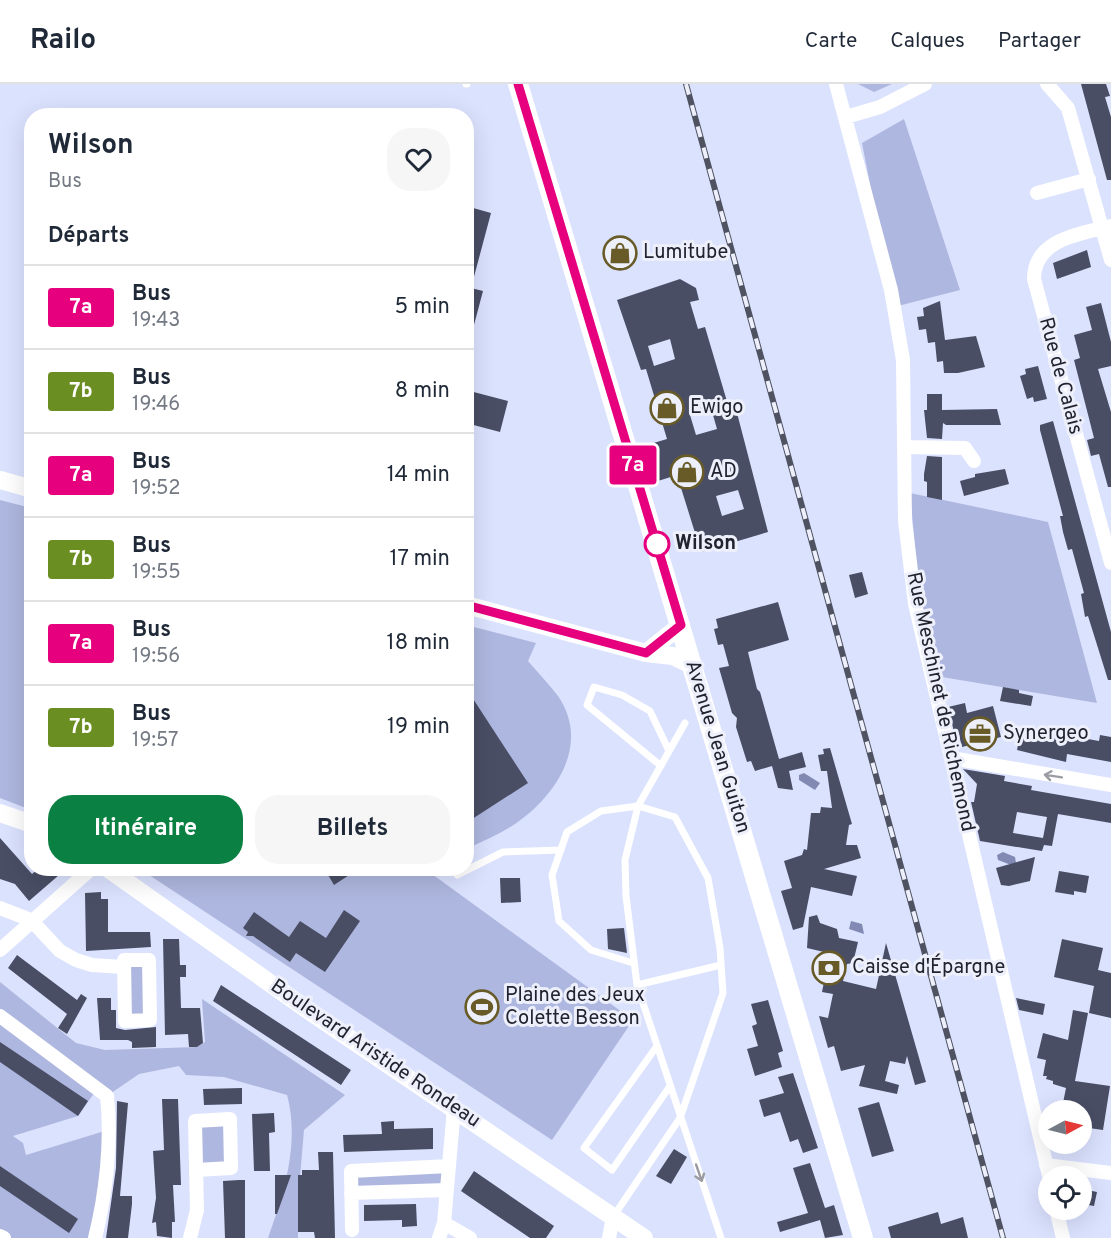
<!DOCTYPE html>
<html lang="fr">
<meta charset="utf-8">
<style>
:root{--surface:#fff;--page:#f6f6f7;--text:#1f2937;--muted:#747a83;--line:#e0e1e3;--accent:#0b8043}
body{margin:0;font-family:Overpass,sans-serif;background:var(--page);color:var(--text);height:100vh;display:flex;flex-direction:column;font-size:22px;white-space:nowrap}
*{box-sizing:border-box;margin:0}
p{font-size:20px;color:var(--muted)}
.icon{flex:none;width:33px;height:33px;fill:none;stroke:currentColor;stroke-width:2;stroke-linecap:round;stroke-linejoin:round}
.map{position:relative;flex:1;overflow:hidden}
.side{position:absolute;left:24px;top:24px;width:450px;height:768px;display:flex;flex-direction:column;background:var(--surface);border-radius:24px;box-shadow:0 6px 24px #0002}
.side>*{flex:none}
.badge{padding:0 12px;border-radius:4px;font-size:21px;line-height:39px}
.needle{width:39px;rotate:83deg}
.fabs{position:absolute;left:1038px;top:1016px;display:grid;gap:12px}
.fabs a{display:grid;place-items:center;width:54px;height:54px;border-radius:50%;background:var(--surface);box-shadow:0 6px 24px #0002;font-size:30px}
.map>.badge{position:absolute;translate:-50% -50%;box-shadow:0 0 0 3px #fff}
h2{padding:0 24px;font-size:22px;line-height:54px}
.round{display:grid;place-items:center;flex:none;width:63px;height:63px;border-radius:24px;background:var(--page)}
.headline{display:flex;align-items:center;justify-content:space-between;height:102px;padding:0 24px}
h1{font-size:28px;font-weight:700;line-height:45px}
.primary-button{display:flex;gap:12px;margin-top:auto;padding:12px 24px}
.primary-button a{flex:1;height:69px;border-radius:24px;background:var(--accent);color:#fff;font-size:24px;font-weight:700;line-height:69px;text-align:center}
.primary-button a+a{background:var(--page);color:var(--text)}
ul{padding:0;list-style:none}
li{display:flex;align-items:center;gap:18px;height:84px;padding:0 24px;border-top:2px solid var(--line)}
li div{flex:1}
li b{display:block;font-size:22px}
li em{font-style:normal}
li .badge{min-width:66px;font-weight:700;text-align:center}
header{display:flex;align-items:center;gap:36px;box-sizing:border-box;height:84px;padding:0 30px;background:var(--surface);border-bottom:2px solid var(--line)}
header strong{font-size:28px}
nav{display:flex;gap:33px;margin-inline-start:auto;font-size:21px}
.map>svg:first-child{display:block}
.green{fill:#aeb7df}
.water{fill:#828ab3}
.building{fill:#494e65;fill-rule:evenodd}
.lines{fill:none;stroke-linecap:round;stroke-linejoin:round}
.service{stroke:#fff;stroke-width:7}
.minor{stroke:#fff;stroke-width:14}
.tertiary{stroke:#fff;stroke-width:18}
.secondary{stroke:#fff;stroke-width:20}
.rail-casing{stroke:#4f5261;stroke-width:6}
.rail{stroke:#edf0fb;stroke-width:4;stroke-dasharray:11;stroke-linecap:butt}
.oneway{stroke:#9b9ca1}
.line-casing{stroke:#fff;stroke-width:14}
.line{stroke:#e6007e;stroke-width:9}
.stop-dot{fill:#fff;stroke:#e6007e;stroke-width:3}
.labels{text-anchor:middle;dominant-baseline:central;stroke-width:6;stroke-linejoin:round;paint-order:stroke}
.poi-label{font-size:20px;fill:#21232e;stroke:#edf0fb;text-anchor:start}
.street-label{font-size:20px;fill:#21232e;stroke:#edf0fb}
.stop-label{font-size:20px;font-weight:bold;fill:#21232e;stroke:#edf0fb;text-anchor:start}
</style>
<header>
<strong>Railo</strong>
<nav><a>Carte</a><a>Calques</a><a>Partager</a></nav>
</header>
<div class="map">
<svg width="1111" height="1154" viewBox="0 0 1111 1154">
<rect width="100%" height="100%" fill="#dbe2fe"/>
<path class="green" d="M858 0H892L874 8Z
M904 35 960 206 894 223 862 59Z
M910 409 1048 438 1097 619 936 592 920 515Z
M0 416 31 424V726L0 714Z
M466 541 536 559 528 577C538 589 549 600 558 612 591 660 556 712 515 740 500 750 482 757 467 765Z
M140 785H425L633 936 552 1056Z
M124 876H149L150 936 125 937Z
M0 898 76 959 105 966 197 963 205 958 202 915 345 1011 304 1046 298 1117V1154H268C284 1110 300 1058 287 1011L224 993 186 991 179 982 139 990 107 1012 97 1005 78 1032 13 1052 23 1059 26 1071 108 1046 95 1154H0Z
M230 1035 231 1084 196 1086 195 1037Z
M449 1082 447 1106 351 1109V1087Z"/>
<path class="water" d="M804 689 820 699 815 706 799 696V691Z
M1003 768 1015 773 1016 779 1011 781 998 776 997 771Z
M851 837 862 840 864 850 849 845Z"/>
<path class="building" d="M1081 0H1106L1110 12 1105 13 1111 33V96H1107Z
M466 122 491 129 471 204 483 207 470 256 466 255Z
M1087 166 1091 183 1057 195 1053 179Z
M680 195 696 204 699 216 690 218 698 245 705 243 731 331 737 329 768 448 701 468 677 391 658 397 647 361 667 355 646 285 641 286 617 216ZM670 255 675 275 654 282 648 262ZM711 324 717 345 696 351 690 331ZM738 406 744 425 722 432 716 412Z
M940 217 945 256 976 252 985 283 958 289H944L943 277 937 278 935 258 928 259 926 245 919 246 917 233 924 232 923 224Z
M1101 219 1111 258V282L1098 285 1111 328V403H1108L1099 370 1091 372 1087 356 1094 354 1074 276 1080 274 1074 251 1092 246 1086 223Z
M1038 282 1047 315 1034 318 1033 313 1027 315 1020 292 1026 290 1025 285Z
M466 306 508 317 500 348 466 339Z
M927 310H942V326L997 325 1001 341H946L943 339 942 355 927 354 924 326H927Z
M1053 337 1111 548V596H1108L1088 532 1085 533 1081 510 1084 509 1072 465 1068 466 1063 448 1060 432H1063L1040 346V341Z
M927 372 942 373V416L927 413V398L924 397V390Z
M1005 385 1009 400 964 412 960 397 975 393V390Z
M862 488 868 510 855 514 849 491Z
M778 518 789 556 748 568 757 605 760 608 779 675 802 668 806 683 789 687 793 706 778 704 772 682 755 687 751 677 747 678 736 643 737 634 732 629 719 584 729 582 723 560 718 561 714 545 718 544 716 535Z
M1003 603 1019 606V609L1033 612 1031 622 1000 617Z
M466 604 528 699 466 739Z
M965 619 967 629 993 622 1001 653 962 663 959 651 955 652 948 623Z
M1022 641 1048 646 1047 650 1070 655 1071 652 1099 657 1100 651 1111 653V678L1067 670 1066 678 1017 666Z
M830 664 852 740 849 741 846 761H857L861 774 824 785 857 792 852 812 811 803 803 843 793 846 781 807 792 804 784 777 802 771 804 765 807 766 811 729H820L821 723 832 724 827 687H821L818 671 824 670 823 665Z
M963 685 1005 692 1004 697 1032 702 1031 706 1111 720V739L1058 730 1052 762 1044 761 1042 767 980 757 971 718H974L977 700ZM1017 728 1047 733 1043 754 1013 749Z
M0 754 32 790 39 784H53L59 791 29 817 15 800 0 795Z
M1035 773 1030 797 1009 802 1001 801 996 784Z
M324 784H360L334 801Z
M1059 787 1089 792 1086 809 1074 807V811L1055 808Z
M500 794H520L521 818 501 819Z
M101 808V815H108V848H150L151 863 86 867 85 809Z
M344 826 360 837 325 888 296 869 290 878 253 852H246L248 848 243 844 254 828 289 853 300 837 326 854Z
M817 831 820 839 837 845 839 854 858 858 853 879 847 880 843 897 876 905 886 859 926 998 915 1001 907 972 905 980 890 977 885 997 899 1001 897 1010 859 1002 865 981 841 987 834 962 828 964 819 932 828 934 833 910 822 908 825 893 819 892 824 868 807 864 809 833Z
M624 844 627 869 608 865 607 845Z
M163 855H179L180 881H186V893H180L181 924H200L203 959 197 963H189L188 950 165 951Z
M1062 855 1103 864 1098 886 1111 889V934L1089 929 1094 902 1054 893Z
M17 871 77 916 81 910 87 914 67 950 58 944 67 930 8 884Z
M221 901 351 986 341 1001 213 917Z
M97 914H111V926H116V944L125 946 156 943V963L132 964V958L128 956H100Z
M1016 914 1045 920 1043 931 1019 926Z
M768 916 783 967 778 969 782 983 755 992 747 965 758 962 752 942 757 940 751 920Z
M1073 926 1088 929 1075 997 1110 1002 1103 1046 1082 1043V1026L1062 1024 1066 1004 1053 1000V997L1046 995 1047 992H1043L1046 976 1037 974 1043 949 1068 956Z
M0 958 88 1017 78 1032 0 978Z
M793 989 818 1064 803 1069 798 1055 790 1058 780 1028 764 1033 759 1016 784 1009 778 993Z
M242 1004V1020L204 1021 203 1005Z
M162 1015H178L181 1101H173L175 1138H172V1154L157 1152 156 1138 152 1139 156 1114 153 1067 164 1066Z
M117 1017 128 1019 120 1112H132V1120L128 1154H106L116 1084Z
M879 1018 894 1067 872 1073 858 1024Z
M274 1029 275 1048 269 1049 270 1087H254L252 1030Z
M394 1037V1045L433 1044V1065L344 1068 343 1051 382 1050 381 1038Z
M674 1065 687 1073 671 1100 656 1092Z
M318 1068H333L335 1154H315L314 1148H298V1091H302V1086H319Z
M810 1079 825 1124 834 1121 843 1151 825 1154 820 1136 780 1148 777 1138 808 1129 793 1084Z
M0 1082 78 1135 69 1149 0 1102Z
M474 1087 554 1142 546 1154H530L461 1107Z
M275 1091H291L277 1130H275Z
M239 1096H245V1154H225L223 1097Z
M1082 1105 1097 1108 1094 1122 1082 1120Z
M416 1120 417 1142 402 1143V1136L364 1137V1121Z
M938 1128 941 1140 963 1133 968 1154H891L888 1143Z"/>
<g class="lines">
<path class="service" d="M466 0H467
M685 639 638 722 625 776 626 812 637 901 721 1154
M661 682 587 621 594 603 622 611 650 627 669 667
M457 791 503 768 561 766
M637 901 721 881
M657 962 584 1064 612 1086 670 1002
M613 1133 680 1034 723 909 720 864 708 794 675 733 638 722 601 727 567 748 552 791 559 837 591 866 633 879"/>
<path class="minor" d="M836 0 891 206 903 276 905 437 915 520 1049 1092
M1047 0 1068 24 1111 176
M846 33 880 23 925 0
M1037 109 1089 95
M1111 142C1080 150 1034 155 1034 195L1111 479
M904 363 965 364 974 377
M951 674 1111 701
M0 824 31 836 60 867 76 876 92 881 123 883
M0 866 92 784
M124 876H149L150 936 125 937Z
M0 932 107 1012C112 1057 106 1110 95 1154
M1046 1081 1111 1089
M351 1109 447 1106
M1056 1125 1063 1154
M444 1139 470 1154
M352 1146 351 1087 449 1082
M0 1152 4 1154
M190 1154 197 1126 195 1037 230 1035 231 1084 196 1086
M439 1154 444 1139 454 1024
M609 1154 613 1133"/>
<path class="tertiary" d="M0 396 32 405
M466 521 646 569 673 572 694 582
M646 569 681 541
M0 729 32 740
M107 784 315 931 644 1154"/>
<path class="secondary" d="M518 0 863 1154"/>
<g class="rail-casing">
<path id="rail" d="M686 0 1003 1154"/>
</g>
<use href="#rail" class="rail"/>
</g>
<defs><path id="oneway-shaft" d="M-6 0H5M1.5-3L5.5 0L1.5 3" fill="none" stroke-width="1.6" stroke-linecap="round" stroke-linejoin="round" transform="scale(1.5)"/></defs>
<g class="oneway">
<use href="#oneway-shaft" transform="translate(1053 692) rotate(-171)"/>
<use href="#oneway-shaft" transform="translate(699 1089) rotate(71)"/>
</g>
<g class="lines">
<g class="line-casing">
<path id="line" d="M466 521 646 569 681 541 518 0"/>
</g>
<use href="#line" class="line"/>
</g>
<defs>
<g id="shop-ring" transform="scale(1.725)"><circle r="9.5" fill="#edf0fb" stroke="#685b28" stroke-width="1.5"/><path d="M-5-2.5h2.3a2.7 3.5 0 0 1 5.4 0H5L5.5 6h-11ZM-1.5-2.5h3a1.5 2.3 0 0 0-3 0Z" fill="#685b28"/></g>
<g id="office-ring" transform="scale(1.725)"><circle r="9.5" fill="#edf0fb" stroke="#685b28" stroke-width="1.5"/><path d="M-6-3h4V-5.5h4V-3h4V5H-6ZM-1-4.5V-3h2v-1.5ZM-6 0V1H6V0Z" fill="#685b28"/></g>
<g id="bank-ring" transform="scale(1.725)"><circle r="9.5" fill="#edf0fb" stroke="#685b28" stroke-width="1.5"/><path d="M-6-4H6V4H-6ZM0-2.3a2.3 2.3 0 1 0 0 4.6a2.3 2.3 0 1 0 0-4.6Z" fill="#685b28"/></g>
<g id="stadium-ring" transform="scale(1.725)"><circle r="9.5" fill="#edf0fb" stroke="#685b28" stroke-width="1.5"/><path d="M0-5a6.5 5 0 1 0 0 10a6.5 5 0 1 0 0-10ZM-3.5-1.8h7v3.6h-7Z" fill="#685b28"/></g>
</defs>
<g fill-rule="evenodd">
<use href="#shop-ring" x="620" y="169"/>
<use href="#shop-ring" x="667" y="324"/>
<use href="#shop-ring" x="687" y="388"/>
<use href="#office-ring" x="980" y="650"/>
<use href="#bank-ring" x="829" y="884"/>
<use href="#stadium-ring" x="482" y="923"/>
</g>
<circle class="stop-dot" cx="657" cy="460" r="12"/>
<g class="labels">
<g class="poi-label">
<text x="643" y="169">Lumitube</text>
<text x="690" y="324">Ewigo</text>
<text x="710" y="388">AD</text>
<text x="1003" y="650">Synergeo</text>
<text x="852" y="884">Caisse d'Épargne</text>
<text x="505" y="912">Plaine des Jeux<tspan x="505" dy="23">Colette Besson</tspan></text>
</g>
<g class="street-label">
<text transform="translate(1060 292) rotate(75)">Rue de Calais</text>
<text transform="translate(940 618) rotate(78)">Rue Meschinet de Richemond</text>
<text transform="translate(717 663) rotate(73)">Avenue Jean Guiton</text>
<text transform="translate(375 970) rotate(34)">Boulevard Aristide Rondeau</text>
</g>
<g class="stop-label">
<text x="675" y="460">Wilson</text>
</g>
</g>
</svg>
<div class="fabs">
<a><svg class="needle" viewBox="-14 -14 28 28"><path d="M0-13l5 13h-10z" fill="#e53935"/><path d="M0 13l5-13h-10z" fill="#747a83"/></svg></a>
<a><svg class="icon" aria-label="locate" viewBox="0 0 24 24"><circle cx="12" cy="12" r="6"/><path d="M12 2v4M12 18v4M2 12h4M18 12h4"/></svg></a>
</div>
<b class="badge" style="left:633px;top:381px;background:#e6007e;color:#fff">7a</b>
<section class="side">
<div class="headline"><div><h1>Wilson</h1><p>Bus</p></div><a class="round"><svg class="icon" aria-label="heart" viewBox="0 0 24 24"><path d="M12 20l-8-8c-3-5 5-10 8-4 3-6 11-1 8 4z"/></svg></a></div>
<h2>Départs</h2>
<ul>
<li><span class="badge" style="background:#e6007e;color:#fff">7a</span><div><b>Bus</b><p>19:43</p></div><em>5 min</em></li>
<li><span class="badge" style="background:#6b8e23;color:#fff">7b</span><div><b>Bus</b><p>19:46</p></div><em>8 min</em></li>
<li><span class="badge" style="background:#e6007e;color:#fff">7a</span><div><b>Bus</b><p>19:52</p></div><em>14 min</em></li>
<li><span class="badge" style="background:#6b8e23;color:#fff">7b</span><div><b>Bus</b><p>19:55</p></div><em>17 min</em></li>
<li><span class="badge" style="background:#e6007e;color:#fff">7a</span><div><b>Bus</b><p>19:56</p></div><em>18 min</em></li>
<li><span class="badge" style="background:#6b8e23;color:#fff">7b</span><div><b>Bus</b><p>19:57</p></div><em>19 min</em></li>
</ul>
<div class="primary-button"><a>Itinéraire</a><a>Billets</a></div>
</section>
</div>
